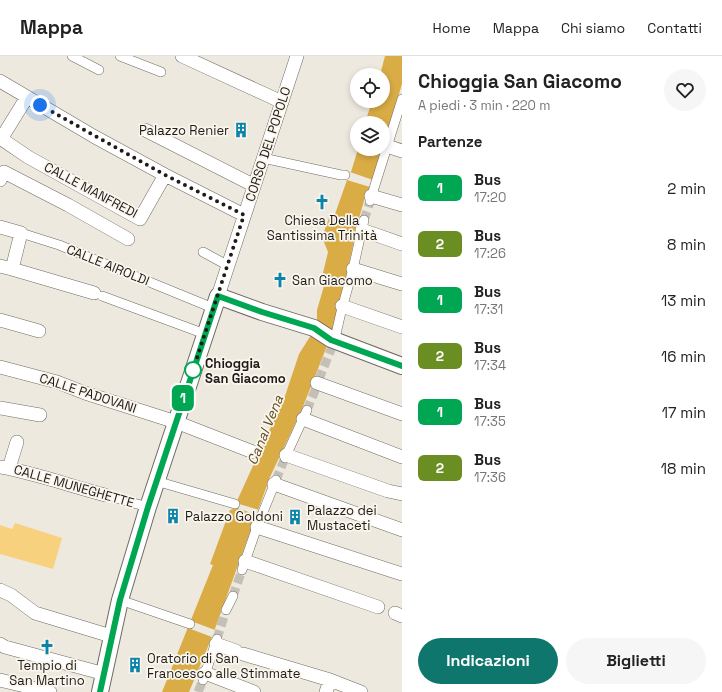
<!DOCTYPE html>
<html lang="it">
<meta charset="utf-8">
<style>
:root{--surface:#fff;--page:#f6f6f6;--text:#222;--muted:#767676;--line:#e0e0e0;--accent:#0f766e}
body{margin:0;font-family:"Space Grotesk",sans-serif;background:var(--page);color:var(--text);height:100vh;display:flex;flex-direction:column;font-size:15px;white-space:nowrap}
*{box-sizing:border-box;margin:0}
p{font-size:13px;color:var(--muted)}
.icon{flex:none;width:22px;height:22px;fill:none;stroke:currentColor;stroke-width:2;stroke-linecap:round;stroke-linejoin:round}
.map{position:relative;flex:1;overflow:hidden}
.drawer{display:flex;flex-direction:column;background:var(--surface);width:320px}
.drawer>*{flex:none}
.badge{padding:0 8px;border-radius:6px;font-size:14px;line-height:26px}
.fabs{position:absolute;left:350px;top:12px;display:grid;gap:8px}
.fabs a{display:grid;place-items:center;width:40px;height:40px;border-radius:50%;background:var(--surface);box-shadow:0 2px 6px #0003;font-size:20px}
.you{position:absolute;width:20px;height:20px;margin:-10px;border:3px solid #fff;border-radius:50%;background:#1a73e8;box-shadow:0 0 0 6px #1a73e833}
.map>.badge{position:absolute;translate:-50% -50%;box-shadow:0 0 0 2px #fff}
h2{padding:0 16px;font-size:15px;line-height:36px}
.round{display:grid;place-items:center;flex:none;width:42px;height:42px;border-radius:21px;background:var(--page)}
.overview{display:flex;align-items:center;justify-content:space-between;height:68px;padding:0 16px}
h1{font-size:19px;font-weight:700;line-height:30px}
.cta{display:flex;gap:8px;margin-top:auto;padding:8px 16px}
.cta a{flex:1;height:46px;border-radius:24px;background:var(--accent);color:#fff;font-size:16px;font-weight:700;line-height:46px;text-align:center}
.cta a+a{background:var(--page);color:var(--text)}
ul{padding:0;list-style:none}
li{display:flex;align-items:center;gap:12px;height:56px;padding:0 16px}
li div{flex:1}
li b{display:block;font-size:15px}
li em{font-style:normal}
li .badge{min-width:44px;font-weight:700;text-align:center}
header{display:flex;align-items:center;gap:24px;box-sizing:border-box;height:56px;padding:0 20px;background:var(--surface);border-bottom:1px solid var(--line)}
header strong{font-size:19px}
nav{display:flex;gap:22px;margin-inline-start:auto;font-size:14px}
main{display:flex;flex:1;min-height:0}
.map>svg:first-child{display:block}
.green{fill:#f8d17e}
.water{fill:#daac46}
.pier{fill:#eee9df}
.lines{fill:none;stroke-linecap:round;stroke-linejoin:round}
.pedestrian-tunnel{stroke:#c4c0b7;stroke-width:9;stroke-dasharray:9 4.5;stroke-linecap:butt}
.pedestrian-casing{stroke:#6f6b63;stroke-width:10}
.minor-casing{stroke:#6f6b63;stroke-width:14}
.tertiary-casing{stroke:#6f6b63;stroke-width:18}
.pedestrian{stroke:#fff;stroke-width:9}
.minor{stroke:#fff;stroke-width:13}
.tertiary{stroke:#fff;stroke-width:16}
.line-casing{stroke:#fff;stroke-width:9}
.line{stroke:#00a651;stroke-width:6}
.walk{stroke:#1e1c19;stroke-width:4;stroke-dasharray:0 7.2}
.stop-dot{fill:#fff;stroke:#00a651;stroke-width:2}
.labels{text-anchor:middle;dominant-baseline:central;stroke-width:3.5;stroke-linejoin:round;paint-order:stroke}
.poi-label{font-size:13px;fill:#1e1c19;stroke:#fbf6ed;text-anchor:start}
.street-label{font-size:13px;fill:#1e1c19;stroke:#fbf6ed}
.stop-label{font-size:13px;font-weight:bold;fill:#1e1c19;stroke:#fbf6ed;text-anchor:start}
.water-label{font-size:14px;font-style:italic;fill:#614e25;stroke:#fbf6ed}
</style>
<header>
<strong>Mappa</strong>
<nav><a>Home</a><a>Mappa</a><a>Chi siamo</a><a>Contatti</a></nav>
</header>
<main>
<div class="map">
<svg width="402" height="636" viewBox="0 0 402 636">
<rect width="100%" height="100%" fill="#eee9df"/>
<path class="green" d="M15 467 62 482 53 513 0 498V469L12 473Z"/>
<path class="water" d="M385 0H402V28L383 91V67H365L372 45H383V19H380Z
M358 93H382L370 131 366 138 359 162 345 226 334 268 335 276 327 290 302 353 270 421 212 581 189 636H162L213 509 210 508 230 454 237 452 236 447 285 340 299 298 311 279 317 264V254L326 223 322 221 328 196 322 181 329 162 334 161 347 124 344 122 347 115 351 116Z"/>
<path class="pier" d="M347 115 376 125 370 131 347 124 344 122Z
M236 447 259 454 257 459 237 452Z
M191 565 215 574 212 581 188 572Z"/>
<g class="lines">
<path class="pedestrian-tunnel" d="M364 164 370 146
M319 323 332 291
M307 354 316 332
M276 424 285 402
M233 540 242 514
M217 583 226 554
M198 636 203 624"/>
<g class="pedestrian-casing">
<path id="pedestrian" d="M72 0 99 14
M120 0 161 16
M263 102 341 119H345
M370 145 402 43
M21 177 59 189 213 252
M203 196 227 209
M102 240 205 278
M336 278 341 256 353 213 364 164
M285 402 307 354
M156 425 235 448
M105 439 148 451
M242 514 257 471 276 424
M120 544 190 568
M226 554 233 540
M203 624 217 583"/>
</g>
<g class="minor-casing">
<path id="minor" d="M182 0 282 46
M0 25 95 81 165 119 244 159
M145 74 253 129
M0 82 28 101 140 163 165 119
M1 83 27 41
M387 90 402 95
M0 124 4 116 68 149 128 183
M371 140 402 149
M0 171 21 177 12 213 0 210
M362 174 402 188
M12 213 94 237
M353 213 402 228
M218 240 297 0
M342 250 402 271
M0 264 39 275
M0 311 57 326 85 337 176 366 253 396
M317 327 402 358
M0 352 40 359
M303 363 402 401
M286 399 388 435 402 438
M0 411C35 417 70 430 105 439
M9 412 17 386
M274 428 402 474
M257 471 402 518
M245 505 378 551
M0 534 11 539 35 557 111 580
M395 557 402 560
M0 588 5 591 105 618
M216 588 236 595
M243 598 330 624 361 636
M205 617 254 636
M0 624 50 636
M326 636 330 624"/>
</g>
<g class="tertiary-casing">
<path id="tertiary" d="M100 636 120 544 148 451 218 240 262 256 314 272 331 283 402 310"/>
</g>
<use href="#pedestrian" class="pedestrian"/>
<use href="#minor" class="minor"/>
<use href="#tertiary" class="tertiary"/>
</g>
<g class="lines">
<g class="line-casing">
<path id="line" d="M100 636 120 544 148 451 218 240 262 256 314 272 331 284 402 310"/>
</g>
<use href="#line" class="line"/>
<path class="walk" d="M40 49 165 119 244 159 193 314"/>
</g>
<defs>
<g id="building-bare" transform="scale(1.2)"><path d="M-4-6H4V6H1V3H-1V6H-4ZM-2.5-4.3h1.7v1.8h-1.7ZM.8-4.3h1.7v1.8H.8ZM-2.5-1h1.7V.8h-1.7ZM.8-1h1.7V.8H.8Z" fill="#0b84a9" stroke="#fbf6ed" stroke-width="2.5" paint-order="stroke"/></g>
<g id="church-bare" transform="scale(1.2)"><path d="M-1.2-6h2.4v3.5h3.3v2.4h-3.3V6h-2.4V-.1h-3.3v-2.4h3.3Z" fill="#0b84a9" stroke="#fbf6ed" stroke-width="2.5" paint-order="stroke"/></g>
</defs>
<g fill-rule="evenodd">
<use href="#building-bare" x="241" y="74"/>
<use href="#church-bare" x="322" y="146"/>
<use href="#church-bare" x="280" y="224"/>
<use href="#building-bare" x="173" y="460"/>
<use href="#building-bare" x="295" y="461"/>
<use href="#church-bare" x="47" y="591"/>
<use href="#building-bare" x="135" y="609"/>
</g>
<circle class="stop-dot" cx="193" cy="314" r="8"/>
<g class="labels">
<g class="poi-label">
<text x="229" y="74" text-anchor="end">Palazzo Renier</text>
<text x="322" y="164" text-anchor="middle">Chiesa Della<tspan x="322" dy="15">Santissima Trinità</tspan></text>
<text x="292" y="224">San Giacomo</text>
<text x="307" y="454">Palazzo dei<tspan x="307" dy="15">Mustaceti</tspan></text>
<text x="185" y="460">Palazzo Goldoni</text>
<text x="147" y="602">Oratorio di San<tspan x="147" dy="15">Francesco alle Stimmate</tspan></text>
<text x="47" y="609" text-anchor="middle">Tempio di<tspan x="47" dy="15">San Martino</tspan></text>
</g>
<g class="street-label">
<text transform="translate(268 88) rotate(-72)">CORSO DEL POPOLO</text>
<text transform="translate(91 134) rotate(28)">CALLE MANFREDI</text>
<text transform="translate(108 209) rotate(22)">CALLE AIROLDI</text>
<text transform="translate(88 337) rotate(18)">CALLE PADOVANI</text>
<text transform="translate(74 430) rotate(16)">CALLE MUNEGHETTE</text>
</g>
<g class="stop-label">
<text x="205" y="307">Chioggia<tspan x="205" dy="15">San Giacomo</tspan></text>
</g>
<g class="water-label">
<text transform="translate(265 374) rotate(-68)">Canal Vena</text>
</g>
</g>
</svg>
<div class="fabs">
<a><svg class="icon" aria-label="locate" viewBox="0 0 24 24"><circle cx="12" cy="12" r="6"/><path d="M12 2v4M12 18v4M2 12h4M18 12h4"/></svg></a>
<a><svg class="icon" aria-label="layers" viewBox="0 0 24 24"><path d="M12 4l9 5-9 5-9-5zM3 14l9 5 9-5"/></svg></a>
</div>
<div class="you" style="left:40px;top:49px"></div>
<b class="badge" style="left:183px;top:342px;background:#00a651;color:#fff">1</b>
</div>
<section class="drawer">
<div class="overview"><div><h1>Chioggia San Giacomo</h1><p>A piedi · 3 min · 220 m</p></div><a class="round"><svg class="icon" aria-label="heart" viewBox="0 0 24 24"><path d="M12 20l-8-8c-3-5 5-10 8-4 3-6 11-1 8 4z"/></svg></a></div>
<h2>Partenze</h2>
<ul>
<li><span class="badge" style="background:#00a651;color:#fff">1</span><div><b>Bus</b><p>17:20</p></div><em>2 min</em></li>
<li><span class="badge" style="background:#6b8e23;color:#fff">2</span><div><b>Bus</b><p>17:26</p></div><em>8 min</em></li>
<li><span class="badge" style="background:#00a651;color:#fff">1</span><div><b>Bus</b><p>17:31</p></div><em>13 min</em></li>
<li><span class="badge" style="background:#6b8e23;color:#fff">2</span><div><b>Bus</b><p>17:34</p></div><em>16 min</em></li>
<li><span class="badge" style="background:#00a651;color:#fff">1</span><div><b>Bus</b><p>17:35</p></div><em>17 min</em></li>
<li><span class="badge" style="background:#6b8e23;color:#fff">2</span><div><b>Bus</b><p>17:36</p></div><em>18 min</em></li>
</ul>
<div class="cta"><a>Indicazioni</a><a>Biglietti</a></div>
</section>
</main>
